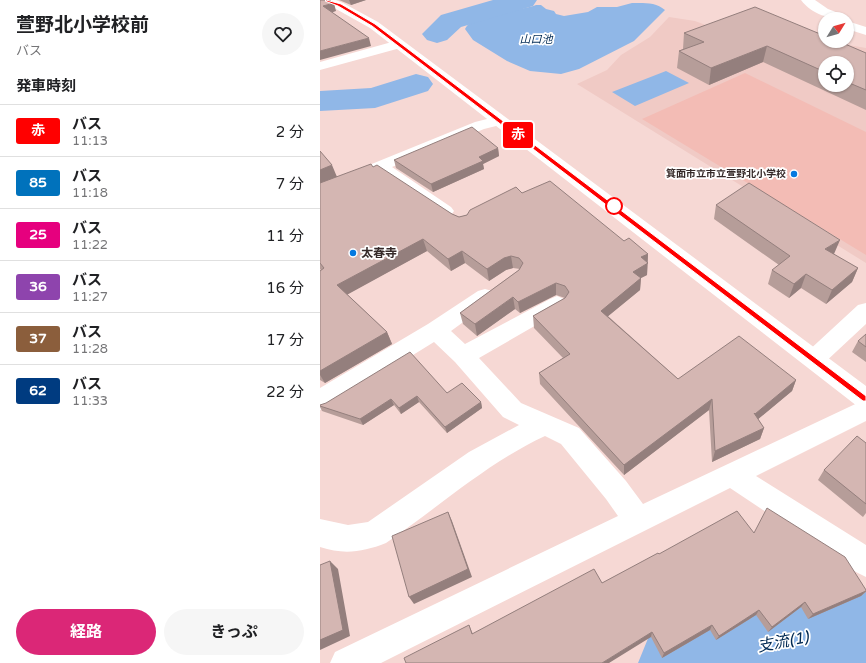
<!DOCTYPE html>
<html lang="ja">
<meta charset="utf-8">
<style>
:root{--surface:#fff;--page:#f6f6f6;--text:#202124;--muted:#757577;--line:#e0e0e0;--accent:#db2777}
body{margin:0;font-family:"Varela Round","Noto Sans JP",sans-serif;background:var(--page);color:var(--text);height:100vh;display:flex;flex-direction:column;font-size:15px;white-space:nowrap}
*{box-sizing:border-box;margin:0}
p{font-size:13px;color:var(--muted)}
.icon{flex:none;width:22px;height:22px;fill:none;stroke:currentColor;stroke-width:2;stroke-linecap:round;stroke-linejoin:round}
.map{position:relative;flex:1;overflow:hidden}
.drawer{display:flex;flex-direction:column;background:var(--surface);width:320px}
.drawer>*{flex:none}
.badge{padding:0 8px;border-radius:3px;font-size:14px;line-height:26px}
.needle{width:26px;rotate:53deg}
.fabs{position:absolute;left:498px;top:12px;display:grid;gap:8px}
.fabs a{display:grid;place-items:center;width:36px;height:36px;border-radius:50%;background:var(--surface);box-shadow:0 1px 3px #0004;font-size:20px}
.map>.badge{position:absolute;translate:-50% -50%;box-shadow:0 0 0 2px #fff}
h2{padding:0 16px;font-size:15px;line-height:36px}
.round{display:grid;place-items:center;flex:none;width:42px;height:42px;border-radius:21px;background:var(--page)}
.head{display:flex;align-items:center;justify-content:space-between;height:68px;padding:0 16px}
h1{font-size:19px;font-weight:700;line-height:30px}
.button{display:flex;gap:8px;margin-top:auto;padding:8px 16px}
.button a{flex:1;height:46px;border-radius:24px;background:var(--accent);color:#fff;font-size:16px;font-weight:700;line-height:46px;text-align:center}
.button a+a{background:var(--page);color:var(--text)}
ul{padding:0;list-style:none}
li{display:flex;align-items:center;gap:12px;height:52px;padding:0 16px;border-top:1px solid var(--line)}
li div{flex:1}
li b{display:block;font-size:15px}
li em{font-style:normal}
li .badge{min-width:44px;font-weight:700;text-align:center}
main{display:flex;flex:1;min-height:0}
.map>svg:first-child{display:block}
.built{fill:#f0cac5;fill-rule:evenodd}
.green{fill:#f3bcb5}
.water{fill:#90b7e7}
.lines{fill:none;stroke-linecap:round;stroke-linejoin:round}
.river{fill:#90b7e7;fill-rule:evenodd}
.minor{fill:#fff;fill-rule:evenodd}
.tertiary{fill:#fff;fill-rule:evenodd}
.primary{fill:#fff;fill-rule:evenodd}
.wall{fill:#b69d99;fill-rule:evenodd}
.shaded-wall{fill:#947f7d}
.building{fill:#d4b6b2;stroke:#947f7d}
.line{fill:#f00;stroke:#fff}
.poi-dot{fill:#0479e0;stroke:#fff;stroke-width:1.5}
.stop-dot{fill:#fff;stroke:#f00;stroke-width:2}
.labels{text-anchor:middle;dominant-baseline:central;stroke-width:3.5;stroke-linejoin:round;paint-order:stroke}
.far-poi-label{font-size:10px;font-weight:bold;fill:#362a29;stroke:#fff;text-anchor:end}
.far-water-label{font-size:11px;font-style:italic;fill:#002953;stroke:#fff}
.poi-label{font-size:12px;font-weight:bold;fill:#362a29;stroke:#fff;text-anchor:start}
.near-water-label{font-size:16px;font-style:italic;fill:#002953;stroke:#fff}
</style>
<main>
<section class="drawer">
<div class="head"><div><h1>萱野北小学校前</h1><p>バス</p></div><a class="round"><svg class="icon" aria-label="heart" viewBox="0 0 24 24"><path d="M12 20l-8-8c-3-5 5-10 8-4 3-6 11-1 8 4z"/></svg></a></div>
<h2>発車時刻</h2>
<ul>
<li><span class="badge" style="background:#f00;color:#fff">赤</span><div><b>バス</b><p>11:13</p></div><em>2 分</em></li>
<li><span class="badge" style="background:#0072bc;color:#fff">85</span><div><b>バス</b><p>11:18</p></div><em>7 分</em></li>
<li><span class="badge" style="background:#e6007e;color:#fff">25</span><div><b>バス</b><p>11:22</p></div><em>11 分</em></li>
<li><span class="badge" style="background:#8e44ad;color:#fff">36</span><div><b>バス</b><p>11:27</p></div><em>16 分</em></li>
<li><span class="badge" style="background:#8b5e3c;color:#fff">37</span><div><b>バス</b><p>11:28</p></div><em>17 分</em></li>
<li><span class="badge" style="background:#003b80;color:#fff">62</span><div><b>バス</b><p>11:33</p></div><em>22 分</em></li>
</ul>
<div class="button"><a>経路</a><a>きっぷ</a></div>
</section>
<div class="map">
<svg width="546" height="663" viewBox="0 0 546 663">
<rect width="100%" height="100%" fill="#f6d8d4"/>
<path class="built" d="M349 17 375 21 399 30 499 40 546 48V263L257 84 287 70 301 55 330 37ZM505 63H527V85H505Z"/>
<path class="green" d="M425 73 546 132V255L322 119Z"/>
<path class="water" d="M312 3C324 3 336 2 345 10L314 41 259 69 241 74 210 71 187 61 153 40 145 29C154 11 199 12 216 5H221L226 9 234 11 236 14 244 16 268 12 277 7H297Z
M346 71 369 83 315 106 292 92Z"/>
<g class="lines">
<path class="river" d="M173 0H217L213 6 141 27 127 40 117 43 107 40 102 34 121 15Z
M96 74 108 77 113 84 108 91 55 108 0 111V91L51 88Z
M546 589V663H318L329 636 356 625Z"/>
<path class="minor" d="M79 40 85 44 84 47 0 70V62Z
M179 116 184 118 187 121 184 124 164 129 72 167 131 207 134 211 131 215 125 217 119 215 58 173 0 196V185L155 122Z
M165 289 172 291 175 296 172 301 131 331 145 344 230 299 237 296 244 299 248 304 244 309 159 358 201 403 259 428 306 481 323 504 546 399V421L436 476 546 545V577L536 572 410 488 61 663H10L15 652 298 516 286 499 241 444 225 436C167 463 119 507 66 543 43 552 24 555 0 547V519L28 525 48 522 149 452 199 425 183 417 135 362 114 342 9 407 0 410V388L108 324 158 291Z
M546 303V324L502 365 494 368 486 365 483 359 486 353 538 305Z"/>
<path class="tertiary" d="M481 0H495L508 9 526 16 528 19 527 21V19C510 19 492 15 481 0Z
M527 21 546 27V35L527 29Z"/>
<path class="primary" d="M0 0H16L23 3 58 22 546 386V409L537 406 50 28Z"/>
</g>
<path class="wall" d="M19 0H46L31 5Z
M364 33 546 53V110L443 62 389 85 357 68 359 51 363 49ZM505 63H527V85H505Z
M178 148 179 156 163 164 164 169 113 192 76 168 74 160Z
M0 151 17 177 5 182 53 167 132 214 139 217 147 215 202 193 304 241 328 254 327 275 321 278 320 290 288 316 358 379 476 380 472 391 438 419 444 428 440 439 392 462 389 410 304 475 220 384 219 373 243 358 214 328 213 316 245 298 236 295 200 313 195 309 157 336 143 324 140 313 199 270 200 269 193 268 186 270 169 281 145 263 131 271 107 251 27 294 67 332 72 344 5 383 0 380V271L1 270 0 269Z
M396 205 514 254H513L538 268 532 282 506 304 481 288 469 298 448 284 452 270 459 265 394 219Z
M546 334V362L532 352 538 341Z
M127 393 161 402 162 408 127 433 99 402 81 414 74 405 43 425 2 411 0 407V405Z
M546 443V513L543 517 498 480 504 470Z
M434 533 546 590V592L541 596 488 619 481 607 448 632 436 615 396 640 390 630 342 658 331 637 86 663 149 625 153 634 282 583 339 554Z"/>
<path class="shaded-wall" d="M29 0H46L31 5Z
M14 3 16 11 5 15 3 6Z
M49 38 51 46 0 60V51Z
M447 46 443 62 389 85 391 68Z
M178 148 179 156 163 164 164 169 113 192 111 184 159 157Z
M12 165 17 177 0 184V170Z
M103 239 107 251 23 297 17 285Z
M520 240 514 254 499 263 505 249Z
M142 251 145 263 131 271 128 259Z
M328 254 327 275 321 278 320 290 281 322V311L313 272 321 257Z
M191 256 193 268 186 270 169 281 167 269 184 258Z
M538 268 532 282 506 304 512 290Z
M486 274 481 288 469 298 474 284Z
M236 283V295L200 313 198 302Z
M193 297 195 309 157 336 155 324Z
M67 332 72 344 5 383 0 375V371Z
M476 380 472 391 431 425 435 414Z
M97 396 99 402 81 414 79 408Z
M71 399 74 405 43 425 40 419Z
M392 399 389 410 304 475V465Z
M161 402 162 408 127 433 125 427Z
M444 428 440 439 392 462 395 451Z
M128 512 132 521 152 577 94 604 89 597Z
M10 561 18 569 30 636 0 650V640Z
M546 591 541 596 488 619 493 614Z
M485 602 481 607 448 632 452 627Z
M439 610 436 615 396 640 399 636Z
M392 625 390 630 342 658 344 653Z
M332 632 331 637 289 663H282Z"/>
<path class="building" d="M0 0H9L14 3 3 6 49 38 0 51Z
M435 7 505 36V41H518L546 53V90L527 82V63H505V72L447 46 391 68 359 51 384 42 364 33Z
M152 127 178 148 159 157 163 161 111 184 74 160Z
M0 151 12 165 0 170Z
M51 164 53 167 57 165 132 214 139 217 147 215 150 210 196 187 202 193 230 181 304 241 309 238 328 254 321 257 328 263 313 272 321 278 281 311 358 379 419 336 476 380 435 414 434 413 444 428 395 451 392 399 304 465 219 373 250 354 213 316 245 298 249 292 245 286 236 283 198 302 193 297 155 324 140 313 199 270 203 263 199 258 191 256 184 258 167 269 142 251 128 259 103 239 17 285 67 332 0 371V271L4 268 0 263V183Z
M429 183 520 240 505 249 538 268 512 290 486 274 474 284 452 270 470 256 396 205Z
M546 334V347L538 341Z
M90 352 127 393 142 383 161 402 125 427 97 396 79 408 71 399 40 419 0 406V405L6 403Z
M537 436 546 443V504L504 470Z
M447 508 525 557 546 590V591L493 614 485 602 452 627 439 610 399 636 392 625 344 653 332 632 282 663H86L84 658 149 625 152 634 274 569 282 583 338 553 339 554 417 511 434 533Z
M128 512 148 569 89 597 72 536Z
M10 561 23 630 0 640V565Z"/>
<path class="line" d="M5 1 6 0 21 4 55 24 546 396V401H543L52 26 18 6Z"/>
<g class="poi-dot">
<circle cx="474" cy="174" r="4"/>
<circle cx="33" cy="253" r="4"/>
</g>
<circle class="stop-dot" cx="294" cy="206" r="8"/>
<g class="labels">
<g class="far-poi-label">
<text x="466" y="174">箕面市立市立萱野北小学校</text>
</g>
<g class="far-water-label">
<text x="216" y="39">山口池</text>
</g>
<g class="poi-label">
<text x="41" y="253">太春寺</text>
</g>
<g class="near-water-label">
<text transform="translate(463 642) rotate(-11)">支流(1)</text>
</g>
</g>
</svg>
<div class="fabs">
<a><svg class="needle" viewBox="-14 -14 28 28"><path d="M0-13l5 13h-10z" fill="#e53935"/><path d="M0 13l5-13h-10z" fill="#757577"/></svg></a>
<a><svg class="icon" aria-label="locate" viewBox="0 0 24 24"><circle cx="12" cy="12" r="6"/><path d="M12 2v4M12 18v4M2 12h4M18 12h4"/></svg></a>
</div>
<b class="badge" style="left:198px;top:135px;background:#f00;color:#fff">赤</b>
</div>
</main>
